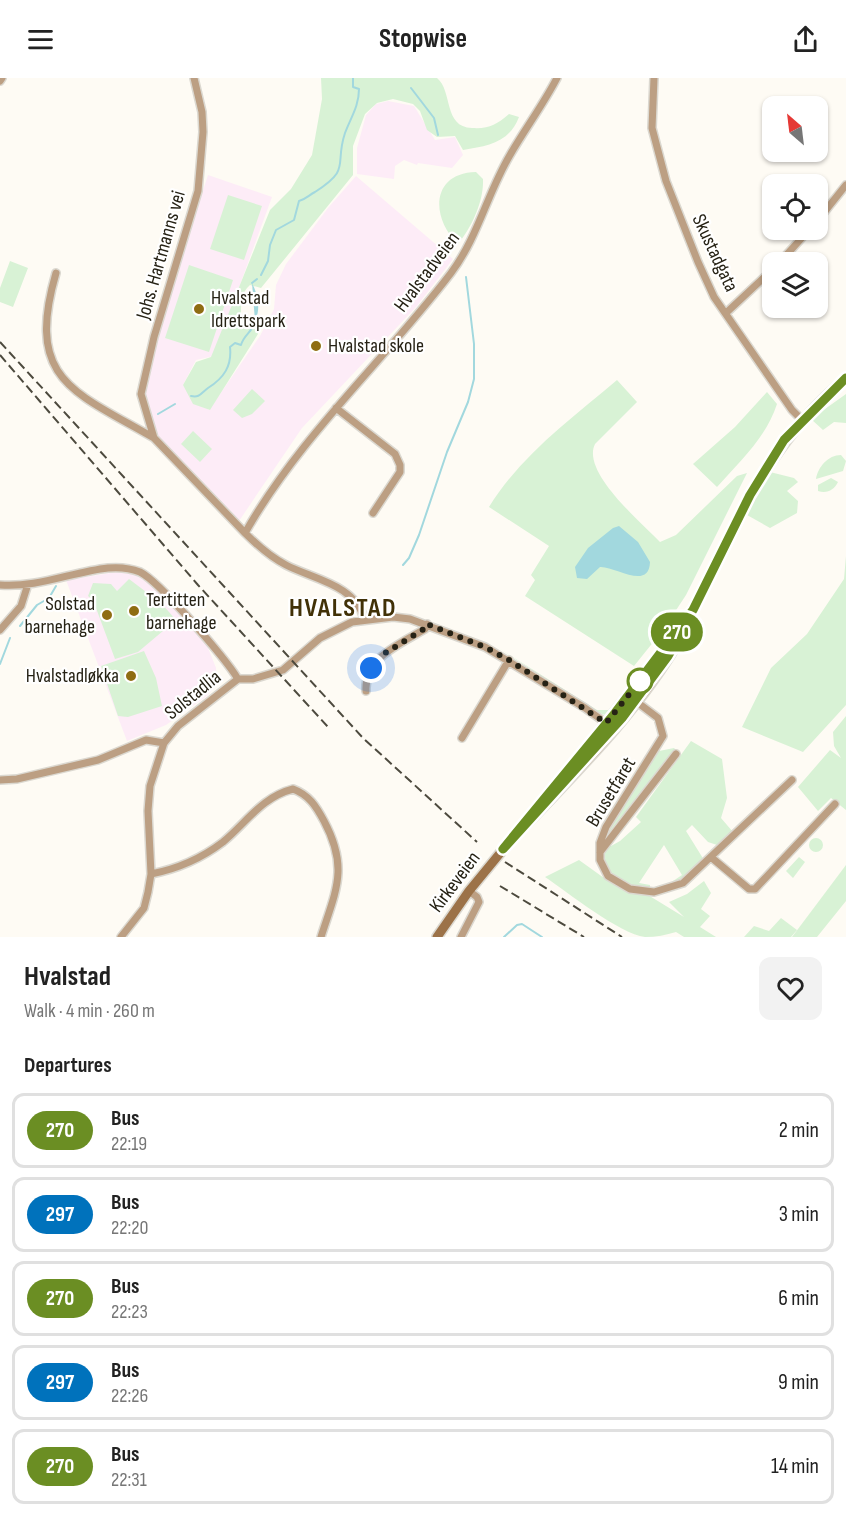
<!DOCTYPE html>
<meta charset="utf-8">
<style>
:root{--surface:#fff;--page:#f2f2f2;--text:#222;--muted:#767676;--line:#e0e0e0}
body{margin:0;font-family:"Sofia Sans Condensed",sans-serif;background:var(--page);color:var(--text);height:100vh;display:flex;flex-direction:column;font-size:22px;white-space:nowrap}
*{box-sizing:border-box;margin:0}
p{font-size:20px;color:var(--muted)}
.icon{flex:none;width:33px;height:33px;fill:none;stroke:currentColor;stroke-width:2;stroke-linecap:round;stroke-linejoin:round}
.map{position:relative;height:859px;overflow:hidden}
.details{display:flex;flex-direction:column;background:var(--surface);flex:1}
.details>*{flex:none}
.badge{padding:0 12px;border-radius:20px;font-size:21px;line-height:39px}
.needle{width:39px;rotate:332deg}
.fabs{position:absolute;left:762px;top:18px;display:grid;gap:12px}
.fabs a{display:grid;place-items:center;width:66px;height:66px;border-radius:12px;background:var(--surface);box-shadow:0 2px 4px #0004;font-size:30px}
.you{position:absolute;width:30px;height:30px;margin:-15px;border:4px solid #fff;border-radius:50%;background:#1a73e8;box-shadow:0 0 0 9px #1a73e833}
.map>.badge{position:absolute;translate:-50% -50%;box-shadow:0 0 0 3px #fff}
h2{padding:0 24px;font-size:22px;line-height:54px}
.round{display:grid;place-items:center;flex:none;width:63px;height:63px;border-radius:12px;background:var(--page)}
.overview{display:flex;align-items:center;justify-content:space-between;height:102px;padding:0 24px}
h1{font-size:28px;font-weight:700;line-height:45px}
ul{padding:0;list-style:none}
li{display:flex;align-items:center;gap:18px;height:75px;margin:0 12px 9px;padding:0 12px;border:3px solid var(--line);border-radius:12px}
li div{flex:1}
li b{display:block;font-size:22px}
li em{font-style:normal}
li .badge{min-width:66px;font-weight:700;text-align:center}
header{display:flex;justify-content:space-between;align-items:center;height:78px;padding:0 24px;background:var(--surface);font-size:27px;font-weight:700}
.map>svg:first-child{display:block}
.education{fill:#fdecf7}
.green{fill:#d8f2d5}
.water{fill:#a2d8de}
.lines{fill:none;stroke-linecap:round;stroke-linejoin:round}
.stream{stroke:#a2d8de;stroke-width:2}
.minor-casing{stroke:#dbd8d0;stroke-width:10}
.secondary-casing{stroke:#dbd8d0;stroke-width:12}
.minor{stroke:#bc9f83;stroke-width:7}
.secondary{stroke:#9c7248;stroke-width:9}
.rail{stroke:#4d4a3e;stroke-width:2;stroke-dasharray:9 4.5;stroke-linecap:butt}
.line-casing{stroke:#fff;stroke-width:14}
.line{stroke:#6b8e23;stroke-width:9}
.walk{stroke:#262215;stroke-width:6;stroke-dasharray:0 10.8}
.poi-dot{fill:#8f6d12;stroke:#fff;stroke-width:2}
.stop-dot{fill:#fff;stroke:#6b8e23;stroke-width:3}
.labels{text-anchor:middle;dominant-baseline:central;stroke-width:4.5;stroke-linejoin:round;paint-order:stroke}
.street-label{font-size:20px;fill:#262215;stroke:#fff}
.poi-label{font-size:20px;fill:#262215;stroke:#fff;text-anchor:start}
.district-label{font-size:26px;font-weight:bold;letter-spacing:1.5px;fill:#413107;stroke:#fff}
</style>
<header><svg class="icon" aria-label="menu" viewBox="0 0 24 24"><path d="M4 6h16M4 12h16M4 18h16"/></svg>Stopwise<svg class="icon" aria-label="share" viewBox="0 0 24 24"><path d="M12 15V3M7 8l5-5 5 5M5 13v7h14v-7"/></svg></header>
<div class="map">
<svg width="846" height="859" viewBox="0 0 846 859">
<rect width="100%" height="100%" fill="#fefbf4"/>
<path class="education" d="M388 23 414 28 435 62 455 59 463 77 452 90 418 85 417 87 404 82 395 88 394 101 357 96V70L366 37 376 26Z
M208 97 272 119 214 278 196 282 183 307 209 332 260 258 274 231 276 207 286 186 328 130 356 98 453 181 417 228 302 350 239 443 156 357 145 327 144 295Z
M117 494 136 497 152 508 206 565 216 590 217 606 207 618 166 647 127 663 66 502Z"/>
<path class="green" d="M321 0H437C453 13 443 49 472 50 489 51 496 47 509 36L519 39C509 65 488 68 463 72L455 58 437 59 427 52 420 33 413 26 393 21 377 25 365 36 353 68V97L261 210 250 207C241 215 241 225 241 236L257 245 258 256 210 332 193 326 183 307 196 284 211 279 270 132 291 111 312 77 322 21Z
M476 94 483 101C484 123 472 149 458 166 431 141 430 95 476 94Z
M228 117 262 128 244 182 210 171Z
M10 183 28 190 13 229 0 224V210Z
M189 187 233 202 209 274 165 260Z
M617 302 637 324 595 366C581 394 642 445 660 464L676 457 737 398 747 395 686 517 663 552 634 588 525 518 535 502 531 497 549 468 489 429C521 377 571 341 617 302Z
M252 311 265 323 252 336 242 340 233 332Z
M767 314 777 326C766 360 739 384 717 409L693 386 735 349Z
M846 316V345L834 344 823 352 811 341Z
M193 353 212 371 200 384 181 366Z
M841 377 846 383 843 393 816 401C818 389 828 377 841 377Z
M770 394 794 400 798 404 787 413 798 423 797 435 770 450 747 437Z
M831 400 838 404C834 412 827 416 818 413V407Z
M846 478V627L803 674 742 649 771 590 807 556 844 501Z
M129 501 162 526 176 542 138 574 115 581 93 522 88 518 93 505 111 506 117 513Z
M497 569 597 632H608L612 635 605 637 597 634Z
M144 573 156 600 162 628 128 639 118 638 101 588Z
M846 638V732L831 720 818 733 798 709 830 672 841 680 834 668 833 654Z
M691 663 722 681 727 720 721 740 733 754 720 768 708 764 692 747 686 753 704 782 681 803 667 807 682 797 664 767 639 805 650 807V810C629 815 607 798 602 777L609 766 611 768 620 763 641 744 636 739Z
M674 670 676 672 605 762 607 753 659 673Z
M809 767a7 7 0 1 1 14 0a7 7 0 1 1-14 0Z
M799 779 805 784 793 800 786 793Z
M579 782 611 805 626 813 648 817 684 839 669 824 687 816 704 803 711 815 701 831 710 838 700 849 716 859H684L676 854C666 857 656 859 645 859 620 856 567 814 545 799Z
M846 787V823L817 859H792Z
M781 840 797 852 791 859H744L754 848 769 853Z"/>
<path class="water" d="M252 205C258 217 261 231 255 243Z
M619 448 638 464 650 484C649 513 615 488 600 489L587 501 577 500 575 489 588 470 613 450Z"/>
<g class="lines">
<path class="stream" d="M411 10 434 40 438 57
M261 197 268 183 270 167 276 152 294 142 299 123C306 121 309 117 315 114 352 90 334 88 345 55 351 39 359 28 359 11L353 9V0
M252 205 257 201
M191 318C200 320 201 315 208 310 224 300 232 288 230 269L235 265 241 267C244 256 253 254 255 243
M158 336 175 326
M403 487 409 480 419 457 447 374 468 324 474 301V266L466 199
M20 548 37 527 49 520 56 508
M0 586 10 560
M504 859 517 847 522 846 542 859"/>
<g class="minor-casing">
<path id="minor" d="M194 0 202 34 203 54 198 113 154 259 141 316 154 360 245 455
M654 0 652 50 666 103 698 184 714 219 792 332 802 342
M0 3 2 0
M818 142 846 107
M780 184 809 152
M56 195C25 302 73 313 154 360
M726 235 772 192
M336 330 395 376 400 387V394L373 435
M0 507C37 510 72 494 108 490 119 489 130 490 140 494 160 504 225 580 238 601
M364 541C356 507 313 501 286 487 270 479 257 467 245 455 300 358 384 283 451 195 478 159 487 116 510 77 525 51 543 27 557 0
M0 552 21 528 28 506
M366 613C364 580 400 566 425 551L427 546
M633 621 658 640 663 658 606 749 600 765V782L608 798 630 811 654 814 683 805 792 702
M462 660 509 582
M0 702 17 701 98 682 146 662 164 665
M600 774 676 676
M712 780 749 811H755L835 726
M151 796C177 791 202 780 223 764 247 744 262 719 293 711 309 717 316 728 324 743 349 790 336 812 321 859
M121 859 144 830 148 814 151 796 148 733 150 708 164 665 178 648 238 601H253L283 592 320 560 352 544 393 539 410 541 485 569 585 630 606 645 611 653
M461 859 479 824 477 819 469 813"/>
</g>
<g class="secondary-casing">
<path id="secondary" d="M563 699 673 560
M503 771C565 705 636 638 681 559 688 547 692 533 698 521 744 433 767 367 846 300
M437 859 469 813 506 768"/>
</g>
<use href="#minor" class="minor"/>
<use href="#secondary" class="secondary"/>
<path class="rail" d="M0 264 363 660 477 764
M0 277 198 507 328 649
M505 784 622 859
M500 808 584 859"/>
</g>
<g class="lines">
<g class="line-casing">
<path id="line" d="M687 545 668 578 622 640 503 771 615 635 693 532 750 417 784 362 846 300"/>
</g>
<use href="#line" class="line"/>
<path class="walk" d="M371 590 382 577 424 551 427 546 485 569 509 582 606 645 640 603"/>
</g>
<g class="poi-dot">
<circle cx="199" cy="231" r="6"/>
<circle cx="316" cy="268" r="6"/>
<circle cx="134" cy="533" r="6"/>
<circle cx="107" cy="537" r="6"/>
<circle cx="131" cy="598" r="6"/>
</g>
<circle class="stop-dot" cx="640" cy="603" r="12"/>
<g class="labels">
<g class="street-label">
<text transform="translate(715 175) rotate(65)">Skustadgata</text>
<text transform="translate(161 177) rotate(-74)">Johs. Hartmanns vei</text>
<text transform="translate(427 194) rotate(-53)">Hvalstadveien</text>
<text transform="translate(193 617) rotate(-39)">Solstadlia</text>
<text transform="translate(611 714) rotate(-59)">Brusetfaret</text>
<text transform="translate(455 804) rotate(-53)">Kirkeveien</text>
</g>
<g class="poi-label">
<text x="211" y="220">Hvalstad<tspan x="211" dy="23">Idrettspark</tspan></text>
<text x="328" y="268">Hvalstad skole</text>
<text x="146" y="522">Tertitten<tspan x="146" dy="23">barnehage</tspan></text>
<text x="95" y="526" text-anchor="end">Solstad<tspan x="95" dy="23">barnehage</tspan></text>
<text x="119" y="598" text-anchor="end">Hvalstadløkka</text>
</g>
<g class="district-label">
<text x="343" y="530">HVALSTAD</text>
</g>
</g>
</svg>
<div class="fabs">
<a><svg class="needle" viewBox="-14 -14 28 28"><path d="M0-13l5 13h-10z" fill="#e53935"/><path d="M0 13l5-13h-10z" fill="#767676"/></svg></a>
<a><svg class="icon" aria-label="locate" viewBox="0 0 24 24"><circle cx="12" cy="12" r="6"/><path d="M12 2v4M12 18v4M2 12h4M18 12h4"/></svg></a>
<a><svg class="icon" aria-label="layers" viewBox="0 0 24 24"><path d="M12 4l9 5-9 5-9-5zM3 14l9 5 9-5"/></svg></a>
</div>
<div class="you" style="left:371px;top:590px"></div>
<b class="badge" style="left:677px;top:554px;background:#6b8e23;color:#fff">270</b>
</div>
<section class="details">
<div class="overview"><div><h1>Hvalstad</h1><p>Walk · 4 min · 260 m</p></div><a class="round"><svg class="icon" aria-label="heart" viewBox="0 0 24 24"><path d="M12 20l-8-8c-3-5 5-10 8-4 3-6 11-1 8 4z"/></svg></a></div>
<h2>Departures</h2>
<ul>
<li><span class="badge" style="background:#6b8e23;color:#fff">270</span><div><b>Bus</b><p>22:19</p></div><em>2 min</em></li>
<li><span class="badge" style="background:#0072bc;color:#fff">297</span><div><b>Bus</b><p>22:20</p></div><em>3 min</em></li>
<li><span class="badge" style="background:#6b8e23;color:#fff">270</span><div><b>Bus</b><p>22:23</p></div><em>6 min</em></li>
<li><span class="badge" style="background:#0072bc;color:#fff">297</span><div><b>Bus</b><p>22:26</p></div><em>9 min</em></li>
<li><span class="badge" style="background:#6b8e23;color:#fff">270</span><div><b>Bus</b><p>22:31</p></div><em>14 min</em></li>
</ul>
</section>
